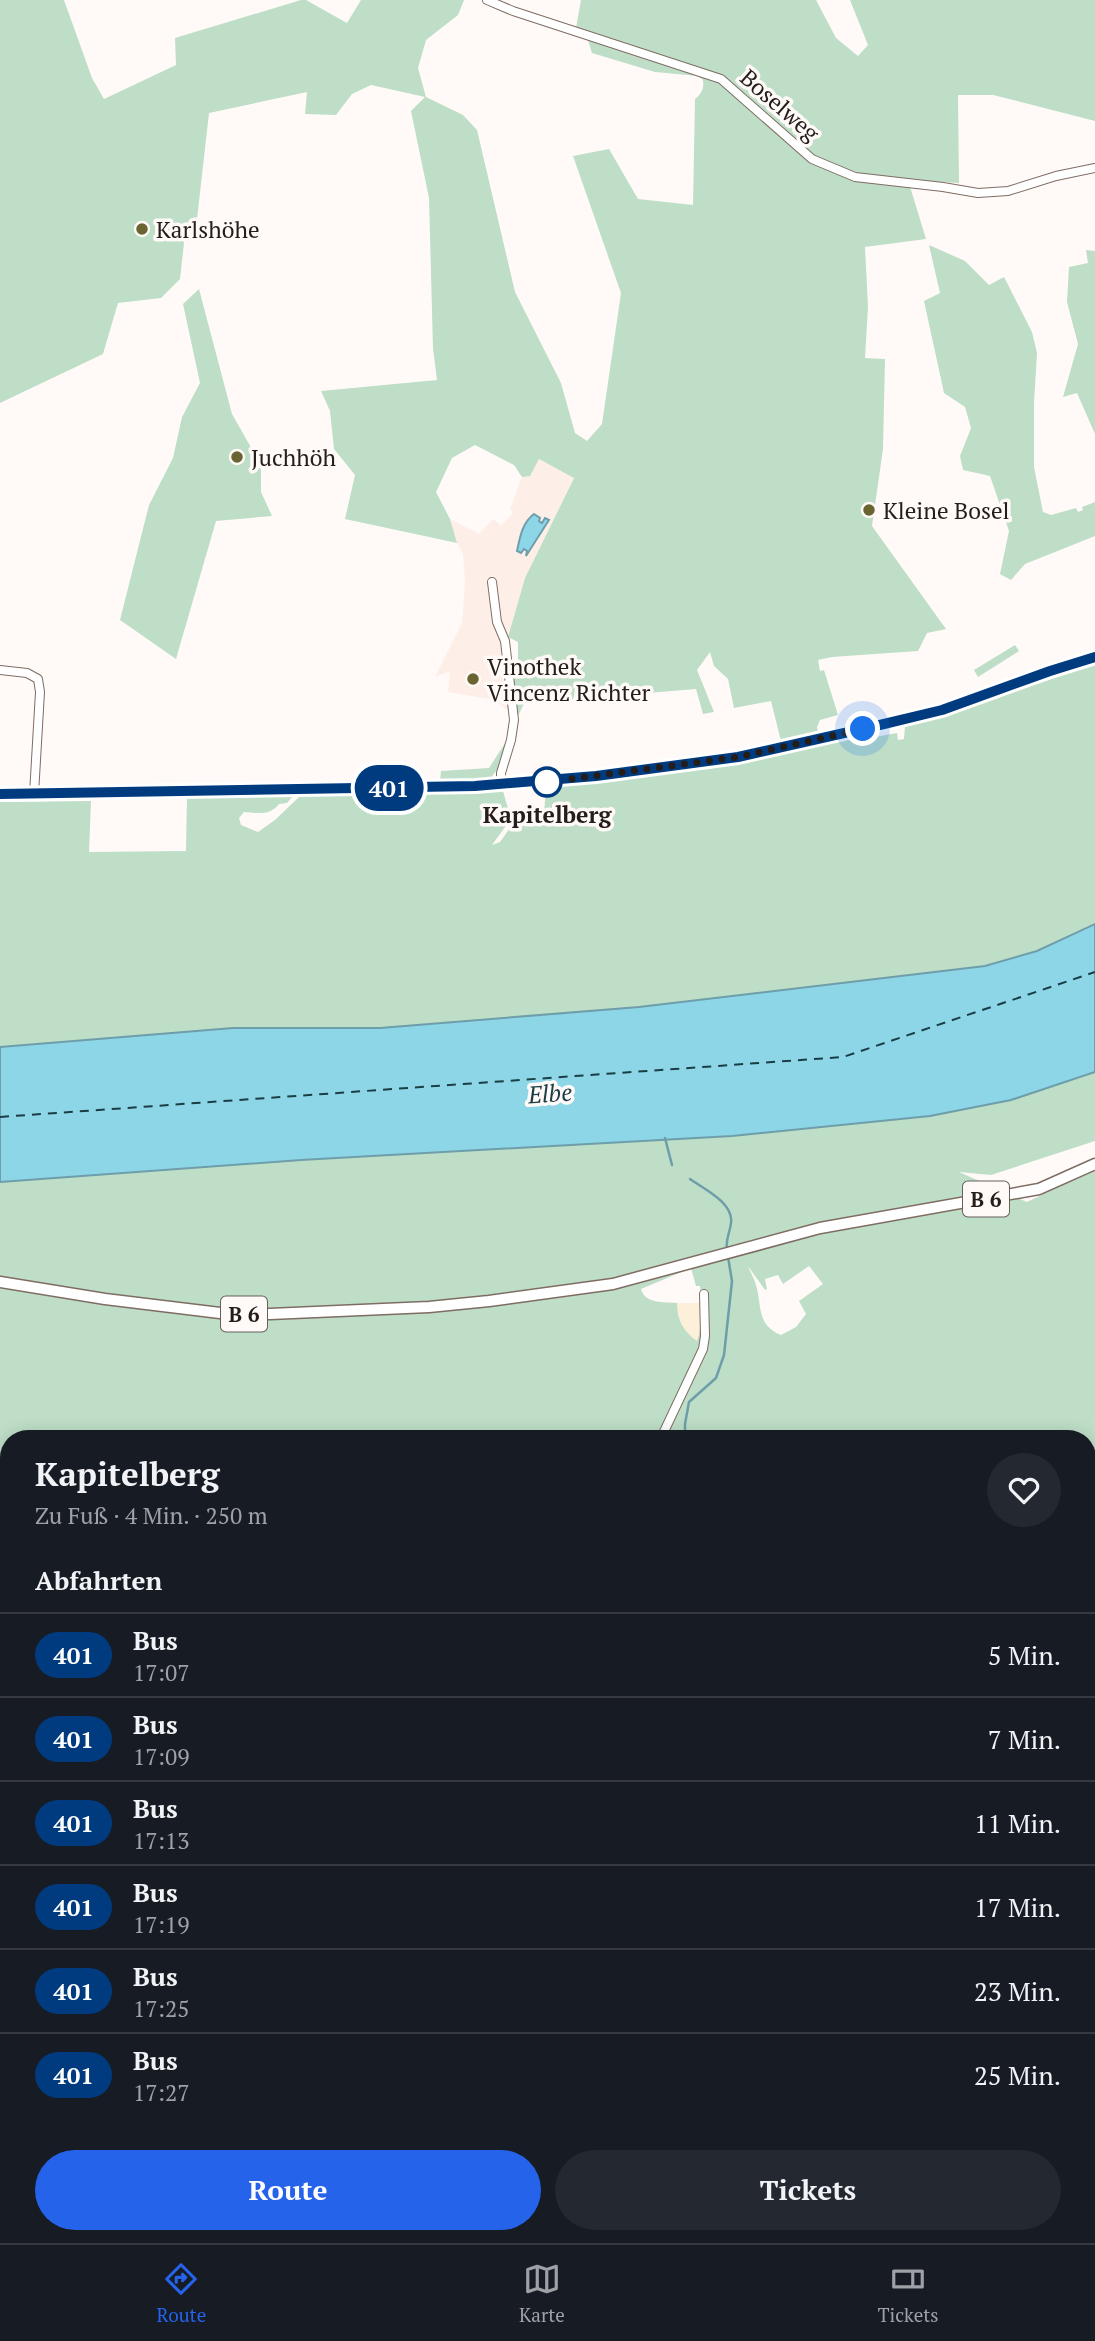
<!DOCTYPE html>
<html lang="de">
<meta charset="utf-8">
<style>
:root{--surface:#171b24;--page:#242831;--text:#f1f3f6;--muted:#9ea1a6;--line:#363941;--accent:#2563eb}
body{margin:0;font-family:"PT Serif",serif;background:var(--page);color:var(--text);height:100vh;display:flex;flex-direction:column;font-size:26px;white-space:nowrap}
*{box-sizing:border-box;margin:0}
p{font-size:23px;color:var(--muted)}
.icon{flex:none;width:38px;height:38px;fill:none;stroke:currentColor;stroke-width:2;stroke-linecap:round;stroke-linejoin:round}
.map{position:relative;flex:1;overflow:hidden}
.side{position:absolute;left:0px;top:1430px;width:1096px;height:814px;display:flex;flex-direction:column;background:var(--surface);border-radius:28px 28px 0 0;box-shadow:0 4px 18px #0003}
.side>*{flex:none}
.badge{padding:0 14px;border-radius:23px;font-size:24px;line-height:46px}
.you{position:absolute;width:35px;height:35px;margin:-18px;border:5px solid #fff;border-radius:50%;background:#1a73e8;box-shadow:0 0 0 10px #1a73e833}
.map>.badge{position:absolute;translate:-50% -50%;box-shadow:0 0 0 4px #fff}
h2{padding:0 35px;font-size:26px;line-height:63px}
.round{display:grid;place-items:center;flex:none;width:74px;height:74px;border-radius:37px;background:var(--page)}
.head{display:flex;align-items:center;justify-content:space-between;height:119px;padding:0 35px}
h1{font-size:33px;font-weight:800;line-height:52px}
.cta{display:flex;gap:14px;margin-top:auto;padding:14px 35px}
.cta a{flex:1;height:80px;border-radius:42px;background:var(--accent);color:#fff;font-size:28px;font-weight:800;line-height:80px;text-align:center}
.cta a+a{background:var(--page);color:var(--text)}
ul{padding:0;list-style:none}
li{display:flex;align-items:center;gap:21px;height:84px;padding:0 35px;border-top:2px solid var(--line)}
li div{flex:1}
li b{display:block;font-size:26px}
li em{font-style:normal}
li .badge{min-width:77px;font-weight:700;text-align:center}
.tab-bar{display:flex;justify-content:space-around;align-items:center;height:98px;border-top:2px solid var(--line);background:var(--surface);font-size:19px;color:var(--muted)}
.tab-bar a{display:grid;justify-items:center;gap:4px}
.tab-bar .current{color:var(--accent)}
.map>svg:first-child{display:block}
.commercial{fill:#fcf0db}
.industrial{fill:#fdeee8}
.green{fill:#bedec7;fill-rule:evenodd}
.water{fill:#8dd6e8;stroke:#6e9eaa;stroke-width:2}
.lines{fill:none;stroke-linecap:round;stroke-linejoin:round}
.stream{stroke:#6e9eaa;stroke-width:2.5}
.ferry{stroke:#1a3d46;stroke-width:2;stroke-dasharray:9 7;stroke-linecap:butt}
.minor-casing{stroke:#7f6c63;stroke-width:10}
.major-casing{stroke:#7f6c63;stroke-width:13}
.minor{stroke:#fff;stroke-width:8}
.major{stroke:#fff;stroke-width:10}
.line-casing{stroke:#fff;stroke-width:16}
.line{stroke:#003b80;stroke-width:10}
.walk{stroke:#251d19;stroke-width:7;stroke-dasharray:0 12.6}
.poi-dot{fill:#696430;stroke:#fffaf8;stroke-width:2.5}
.stop-dot{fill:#fff;stroke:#003b80;stroke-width:3.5}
.labels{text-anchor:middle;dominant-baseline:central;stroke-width:7;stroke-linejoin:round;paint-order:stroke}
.shield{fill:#fffaf8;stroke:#665f5c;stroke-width:2}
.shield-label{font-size:21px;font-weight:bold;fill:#251d19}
.street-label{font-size:23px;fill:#251d19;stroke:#fffaf8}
.poi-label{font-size:23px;fill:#251d19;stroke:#fffaf8;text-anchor:start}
.stop-label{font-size:23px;font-weight:bold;fill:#251d19;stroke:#fffaf8}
.water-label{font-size:24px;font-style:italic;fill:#1a3d46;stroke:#fffaf8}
</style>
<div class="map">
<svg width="1095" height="2243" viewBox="0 0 1095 2243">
<rect width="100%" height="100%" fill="#fffaf8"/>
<path class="commercial" d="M677 1303H701L700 1333 697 1341 689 1335 677 1320Z"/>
<path class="industrial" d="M538 459 574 477 525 578 508 637 506 676 511 713 494 700 448 692 450 671 435 677 462 623 465 582 463 554 457 543 450 519 479 534 493 519 501 525 513 513 510 509 522 477 530 476Z"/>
<path class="green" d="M0 0H64L92 78 104 99 176 65 175 38 301 0H306L347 23 361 0H464L458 15 426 40 418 68 426 97 463 115 477 130 515 292 561 383 575 433 587 441 602 424 621 293 573 156 609 149 638 199 693 205 695 99C702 93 704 89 703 80L698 76 655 72 592 53 585 31 576 28 581 0H816L836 38 858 56 868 45 850 0H1095V121L993 95H958L959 183 908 180 926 239 865 247 868 307 865 358 885 359 883 449 872 526 946 629 927 633 918 651 832 657 818 660 820 671 824 670 838 715 820 720 817 727 818 733 781 741 771 701 734 708 728 679 714 666 710 652 697 670 714 712 703 714 696 689 612 696 577 683 573 700 533 685 518 716 509 662 518 660V642L508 637 525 578 574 478 539 459 530 476 522 477 514 465 475 445 452 458 436 492 450 519 457 543 345 519 355 475 334 449 330 411 321 391 437 380 433 348 429 198 411 111 425 97 371 85 352 94 336 115 305 114 307 92 209 113 196 228 185 234 180 279 161 298 118 303 103 354 0 403Z
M929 245 965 261 989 285 1004 277 1032 332 1037 353 1034 403V467L1043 512 1051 515 1076 508 1078 512 1083 510 1082 507 1095 502V536L1025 564 1011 580 1000 574 1009 531 990 476 963 470 960 456 971 428 965 407 944 393 924 301 940 293Z
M1086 250 1095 251V434L1077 393 1063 397 1078 344 1067 302 1069 267 1088 263Z
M199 289 232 414 261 465V492L272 516 216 521 176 659 120 620 149 505 173 458 182 417 200 383 183 304Z
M1015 645 1019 651 978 677 974 670Z
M1095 664V924L1037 951 985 966 639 1007 380 1028H233L0 1047V802L91 801 89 852 186 851 187 796 291 793 292 797 287 803 279 804C270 816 257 813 244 812L239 818 241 825 258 832 275 820 301 795 503 791 511 819 492 845 500 842 515 821 534 820 544 812 546 789 738 762 866 735 869 738 897 733 898 740 904 739 905 726 943 716Z
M509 737 499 767 490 779 440 781 441 771 489 768Z
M1095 1072V1141L991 1175 959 1172 1027 1202 1095 1170V1738L1087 1741V1438H9V1462L0 1459V1182L301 1160 732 1136 930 1116 1011 1100ZM748 1266 765 1290 767 1289 765 1279 778 1275 783 1284 809 1266 823 1284 799 1301 806 1314 796 1327 781 1335C755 1324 763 1305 755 1282 753 1277 750 1271 748 1266ZM691 1268 696 1286H700C701 1303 703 1325 697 1341 683 1331 677 1320 677 1303 664 1302 645 1304 641 1289Z
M0 1990 9 1993V2130L0 2123Z
M1095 2002V2243H532L529 2235H1087V2012Z"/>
<path class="water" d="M534 514 540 518 539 521 542 523 545 518 549 520 526 556 527 551 524 549 521 553 517 551C520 537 522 523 534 514Z
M1095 924V1072L1011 1100 930 1116 732 1136 301 1160 0 1182V1047L233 1028H380L639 1007 985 966 1037 951Z"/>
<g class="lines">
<path class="stream" d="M665 1138 672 1165
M690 1179C704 1189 734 1203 731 1223 730 1233 725 1239 727 1251
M685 1438V1424L689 1402 716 1378 724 1355 732 1281 728 1257
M0 2058 9 2062
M1087 2156 1095 2148
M668 2235 672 2243
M986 2243 1003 2235"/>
<path class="ferry" d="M0 1117 843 1057 1095 972"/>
<g class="minor-casing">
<path id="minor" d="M487 0 513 11 721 79 812 159 855 177 943 187 978 193 1008 191 1056 176 1095 168
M492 582 497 622 505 641 514 720 511 740 501 773V785
M0 670 27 673 38 679 40 692 34 794
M661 1438 703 1349 705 1336 704 1294"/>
</g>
<g class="major-casing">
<path id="major" d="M0 794 475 786 596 776 738 757 884 724 942 710 1050 671 1095 657
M0 1282 105 1299 220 1313 270 1314 429 1307 489 1301 613 1284 820 1228 1039 1189 1095 1164"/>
</g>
<use href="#minor" class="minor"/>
<use href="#major" class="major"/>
</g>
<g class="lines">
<g class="line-casing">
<path id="line" d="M0 794 475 786 596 776 738 757 884 724 942 710 1050 671 1095 657"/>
</g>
<use href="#line" class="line"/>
<path class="walk" d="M547 782 738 757 863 729"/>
</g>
<g class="poi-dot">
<circle cx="142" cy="229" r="7"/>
<circle cx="237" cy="457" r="7"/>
<circle cx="869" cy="510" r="7"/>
<circle cx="473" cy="679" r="7"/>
</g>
<circle class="stop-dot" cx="547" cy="782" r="14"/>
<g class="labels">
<g class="shield">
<rect x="963" y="1181.5" width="46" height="35" rx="5"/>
<rect x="221" y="1296.5" width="46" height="35" rx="5"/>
</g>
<g class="shield-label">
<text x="986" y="1199">B 6</text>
<text x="244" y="1314">B 6</text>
</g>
<g class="street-label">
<text transform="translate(780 105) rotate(41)">Boselweg</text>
</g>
<g class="poi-label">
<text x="156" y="229">Karlshöhe</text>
<text x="251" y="457">Juchhöh</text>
<text x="883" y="510">Kleine Bosel</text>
<text x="487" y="666">Vinothek<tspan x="487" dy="26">Vincenz Richter</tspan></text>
</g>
<g class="stop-label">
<text x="547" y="814">Kapitelberg</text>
</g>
<g class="water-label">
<text transform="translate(550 1093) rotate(-4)">Elbe</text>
</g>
</g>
</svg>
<div class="you" style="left:863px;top:729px"></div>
<b class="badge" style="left:389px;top:788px;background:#003b80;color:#fff">401</b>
<section class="side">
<div class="head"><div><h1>Kapitelberg</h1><p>Zu Fuß · 4 Min. · 250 m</p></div><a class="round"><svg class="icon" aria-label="heart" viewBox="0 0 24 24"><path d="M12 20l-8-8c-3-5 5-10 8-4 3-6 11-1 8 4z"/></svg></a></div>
<h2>Abfahrten</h2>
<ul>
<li><span class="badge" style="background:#003b80;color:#fff">401</span><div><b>Bus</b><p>17:07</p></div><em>5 Min.</em></li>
<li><span class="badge" style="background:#003b80;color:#fff">401</span><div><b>Bus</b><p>17:09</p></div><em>7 Min.</em></li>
<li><span class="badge" style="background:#003b80;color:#fff">401</span><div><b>Bus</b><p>17:13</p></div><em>11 Min.</em></li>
<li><span class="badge" style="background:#003b80;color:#fff">401</span><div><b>Bus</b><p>17:19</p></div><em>17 Min.</em></li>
<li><span class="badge" style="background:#003b80;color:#fff">401</span><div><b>Bus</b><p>17:25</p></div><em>23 Min.</em></li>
<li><span class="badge" style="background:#003b80;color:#fff">401</span><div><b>Bus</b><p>17:27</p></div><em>25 Min.</em></li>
</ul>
<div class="cta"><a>Route</a><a>Tickets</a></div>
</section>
</div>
<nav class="tab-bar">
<a class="current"><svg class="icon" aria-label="directions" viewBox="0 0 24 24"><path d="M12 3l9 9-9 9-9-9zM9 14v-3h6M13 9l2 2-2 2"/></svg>Route</a>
<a><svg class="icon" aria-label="map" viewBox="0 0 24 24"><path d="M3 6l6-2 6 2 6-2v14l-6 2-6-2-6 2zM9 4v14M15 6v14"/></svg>Karte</a>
<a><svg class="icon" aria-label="tickets" viewBox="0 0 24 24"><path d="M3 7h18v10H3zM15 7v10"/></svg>Tickets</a>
</nav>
